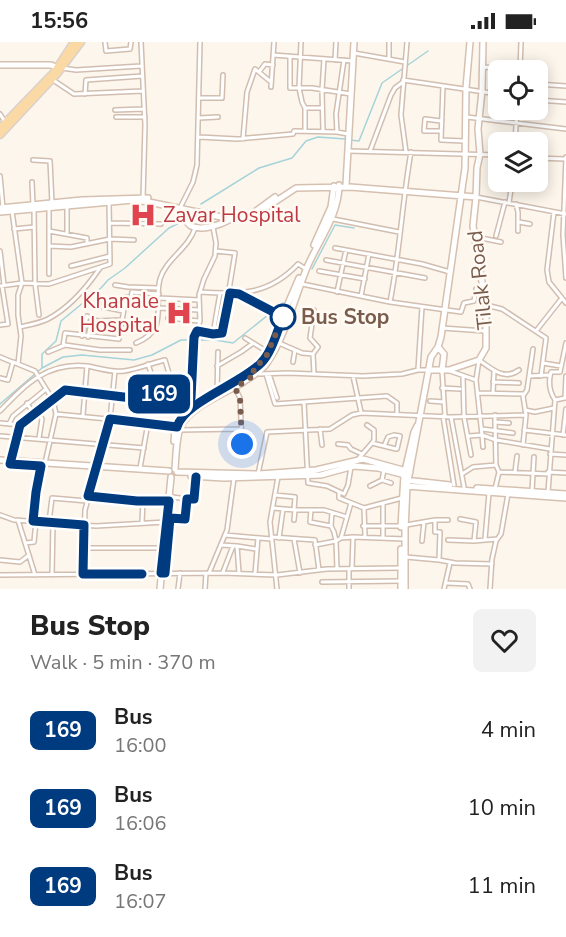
<!DOCTYPE html>
<meta charset="utf-8">
<style>
:root{--surface:#fff;--page:#f2f2f2;--text:#222;--muted:#767676}
body{margin:0;font-family:"Nunito Sans",sans-serif;background:var(--page);color:var(--text);height:100vh;display:flex;flex-direction:column;font-size:22px;white-space:nowrap}
*{box-sizing:border-box;margin:0}
p{font-size:20px;color:var(--muted)}
.icon{flex:none;width:33px;height:33px;fill:none;stroke:currentColor;stroke-width:2;stroke-linecap:round;stroke-linejoin:round}
.map{position:relative;height:547px;overflow:hidden}
.panel{display:flex;flex-direction:column;background:var(--surface);flex:1}
.panel>*{flex:none}
.badge{padding:0 12px;border-radius:9px;font-size:21px;line-height:39px}
.fabs{position:absolute;left:488px;top:18px;display:grid;gap:12px}
.fabs a{display:grid;place-items:center;width:60px;height:60px;border-radius:9px;background:var(--surface);box-shadow:0 3px 15px #0003;font-size:30px}
.you{position:absolute;width:30px;height:30px;margin:-15px;border:4px solid #fff;border-radius:50%;background:#1a73e8;box-shadow:0 0 0 9px #1a73e833}
.map>.badge{position:absolute;translate:-50% -50%;box-shadow:0 0 0 3px #fff}
.round{display:grid;place-items:center;flex:none;width:63px;height:63px;border-radius:9px;background:var(--page)}
.head{display:flex;align-items:center;justify-content:space-between;height:102px;padding:0 30px}
h1{font-size:28px;font-weight:800;line-height:45px}
ul{padding:0;list-style:none}
li{display:flex;align-items:center;gap:18px;height:78px;padding:0 30px}
li div{flex:1}
li b{display:block;font-size:22px}
li em{font-style:normal}
li .badge{min-width:66px;font-weight:700;text-align:center}
.status{display:flex;justify-content:space-between;align-items:center;height:42px;padding:0 30px;background:var(--surface);direction:ltr}
.status svg{height:16px;fill:currentColor}
.map>svg:first-child{display:block}
.lines{fill:none;stroke-linecap:round;stroke-linejoin:round}
.stream{stroke:#a5d3da;stroke-width:1.5}
.street-casing{stroke:#d1beb0;stroke-width:6}
.secondary-casing{stroke:#d6c0b0;stroke-width:8}
.primary-casing{stroke:#dad1cd;stroke-width:9}
.street{stroke:#fff;stroke-width:3}
.secondary{stroke:#fff;stroke-width:5}
.primary{stroke:#fbd9a5;stroke-width:6}
.line-casing{stroke:#fff;stroke-width:14}
.line{stroke:#003b80;stroke-width:9}
.walk{stroke:#7a5c4d;stroke-width:6;stroke-dasharray:0 10.8}
.stop-dot{fill:#fff;stroke:#003b80;stroke-width:3}
.labels{text-anchor:middle;dominant-baseline:central;stroke-width:5;stroke-linejoin:round;paint-order:stroke}
.health-label{font-size:21px;fill:#be3a42;stroke:#fffaf3;text-anchor:start}
.street-label{font-size:21px;fill:#7a5c4d;stroke:#fffaf3}
.stop-label{font-size:21px;font-weight:bold;fill:#7a5c4d;stroke:#fffaf3;text-anchor:start}
</style>
<div class="status"><b>15:56</b><svg viewBox="0 0 49 12"><path d="M0 12V9h3v3zM5 12V6h3v6zM10 12V3h3v9zM15 12V0h3v12zM26 1h20v11H26zM47 4h2v5h-2z"/></svg></div>
<div class="map">
<svg width="566" height="547" viewBox="0 0 566 547">
<rect width="100%" height="100%" fill="#fdf6ec"/>
<g class="lines">
<path class="stream" d="M350 98 359 99 382 41 428 9
M201 162 259 126 292 116 306 99 318 95 345 97
M312 227 335 183 354 186
M42 326 63 315 82 313 134 318 152 313 181 298H215L233 301 283 261
M0 362 42 326V312L56 299 61 279 101 246 108 238 125 226 169 186 183 179"/>
<g class="street-casing">
<path id="street" d="M105 0 106 9 130 7 131 0
M141 0 145 83 143 157
M301 0 299 46 302 60 305 66V89
M354 11 405 20
M273 13 353 19
M290 14V46H312L351 52
M389 16V0
M335 18 336 0
M483 25 520 28
M62 26 76 28 141 24
M520 28 521 0
M259 30 265 22 273 23
M53 38 74 52 143 49
M403 38 498 52
M537 42 566 44
M443 44 441 98 464 99
M271 45 274 0
M85 52 86 38 142 34
M200 56H222L223 33
M537 58 566 60
M306 66H322
M115 68 143 67
M0 72 5 80
M116 75H145
M467 75 566 87
M199 76 218 75
M323 89 322 48 324 17
M441 89H424L425 77 441 79
M337 90 336 72 344 18
M199 95 237 97 293 92 294 89 337 90 348 92
M243 97 247 50 255 27 271 40
M515 100 517 68
M348 109 498 113
M370 109 391 53 395 46 403 40
M406 110 401 73 407 0
M566 115 563 193 566 236
M537 116 565 117
M33 118 50 119 52 161
M0 134 3 166
M32 140 33 163
M476 155 566 172
M509 161 512 140
M516 162 518 170V189
M49 166V232
M180 166 193 140 197 123 200 0
M34 167 35 241 39 273
M12 169 22 241 18 253V273L21 294 18 322
M554 170 547 228 549 240 566 261
M333 177 399 190
M519 180 530 182
M110 181 161 182
M14 187 34 185
M49 189 87 196V202
M67 192V164
M496 194 505 160
M476 195 501 200
M49 204 71 205 110 197 134 198
M335 206 422 222 450 230
M0 209 4 243
M326 218 425 236
M71 224 110 214
M319 229 365 237
M302 242 390 260 461 270 464 261 474 259 476 247 482 246
M115 243 128 245 158 246
M0 244 22 241 49 242 110 222 109 160
M200 250C240 253 269 253 298 222L306 227
M337 250 346 208
M239 252 283 275
M361 254 369 212
M159 256 199 258
M390 260C400 210 402 160 411 110
M486 263 502 267 546 296 541 334
M99 264 123 269
M159 266 199 268
M168 276 199 279
M0 283 8 282 2 244
M20 285C29 283 40 281 48 277 69 266 87 245 100 226
M120 286 154 288
M442 286 485 289
M197 289 213 292 222 291 235 211 216 209
M536 289 562 256
M213 292 220 251
M82 294 87 274 97 279 121 278
M88 295 92 277
M245 296 266 309
M136 301C170 287 153 263 160 237 166 217 189 206 195 186
M279 301 302 311 313 312 314 332
M63 304 65 291 119 297 126 255 131 256 132 250 159 252
M48 310 65 303 100 308H130
M313 312 318 305 310 296 314 268
M0 315 12 320
M293 320 295 308
M543 321 561 324
M148 322 154 340 152 354
M217 324 241 310 252 302
M418 328 422 265
M519 328C504 339 492 327 479 318L476 338 482 393 496 398 550 407
M442 329 445 374
M450 329 476 338
M259 332 288 331 363 334 402 332 418 328H428
M266 332 275 362 387 354 397 361V371
M269 332 277 356
M353 334 361 370
M463 334 464 375 471 413
M530 334 549 333
M0 336 8 338 13 320 35 329 53 358 56 372 45 421
M493 340 519 341
M235 346 240 356 242 402
M442 346 460 347
M217 350 218 310
M478 351 524 352
M493 351 494 329
M555 358 565 356 566 334
M430 359 444 360
M304 360 308 441 327 444 344 452 348 443 351 425
M27 361 33 371
M192 366 194 295 200 279 199 253 204 237 215 214 216 201 213 185
M37 368 42 377 39 396
M525 368 535 370 554 366
M0 369C26 342 47 320 87 324 99 326 112 331 124 329 138 327 152 321 165 318L174 348
M56 372 169 383 179 388 241 387
M83 373 87 324
M495 373V380L509 381
M443 374 454 443
M451 375 464 445
M495 380 496 423 499 430 495 447
M0 381 20 383
M9 382 13 374 46 347
M367 383 374 388V398L372 401
M320 387 322 403
M482 387 513 391
M524 388 566 393
M563 393 566 367
M0 394 144 406
M469 394 482 393 483 405
M338 402 348 403 351 407 362 412
M523 403 526 373 523 354 527 348 533 307
M550 412 566 413
M359 416 372 401 396 407H397L400 394 394 393 388 395 384 404
M10 422 20 383 65 348 132 355H149L172 348 191 356
M140 426 148 381
M499 430 548 432
M515 430 517 414
M548 430 566 431
M258 432 267 390 330 387 352 373 361 371 451 375 526 373
M462 432 473 425 496 423
M382 438 391 441
M370 444 382 438 384 428
M532 449 534 415
M339 450V456L364 466 402 456
M548 450 555 358C549 349 548 341 551 330H560L566 301
M275 453 295 455 294 468
M89 454 137 459H168
M187 457H193L196 435
M273 466 295 468 294 478
M364 466 365 494
M295 468H324L347 475 341 496 336 499 337 527
M311 468 310 480 331 484 332 471
M0 473 14 478 96 484 166 480
M347 475 351 461
M170 476 185 477 187 457 172 455
M460 477 476 480 474 499
M18 478 35 533
M435 478H448
M33 479 36 450 41 424
M49 480 52 456 87 459
M142 481 143 459
M406 483 435 478V490H440L439 518
M363 484H401
M225 493 271 497
M272 495 315 498 319 528
M279 496 283 467
M341 496 353 495 405 497
M383 496V462
M294 497 300 531
M485 497 489 451
M448 498 474 499 497 497
M422 499 424 480
M25 501 34 500 36 479
M221 503 237 504 239 531
M315 503 336 499 334 490 331 484
M237 504 256 507
M83 506H164
M406 515 439 518 455 521 492 522
M0 518 20 520 29 513
M352 526 353 495
M223 530 233 504
M209 531 227 488 234 436
M83 532 85 468 110 377 115 329
M255 532 258 496
M0 533 223 531 277 533 327 527 400 526
M52 533 53 480
M322 540 401 539
M447 541 468 542 470 547
M178 547 180 531
M205 547 206 531
M277 547 270 480 278 435
M349 547V527
M444 547 450 521
M490 547 492 517 496 499 501 492 508 452"/>
</g>
<g class="secondary-casing">
<path id="secondary" d="M0 23H51L60 27
M346 143 354 0
M350 145 476 155
M0 166 82 158 148 156
M180 168C183 173 186 181 191 184 202 189 220 183 229 178
M256 169 275 155
M0 170 133 158 149 160 231 177 242 176 261 169 296 146 350 145
M314 203 331 165 334 144
M438 305 444 312 442 329
M429 328H449L479 318 486 306V265L473 184 476 155 477 126 480 112 478 87 482 49 483 0
M174 399 175 387 183 373 261 322 265 315 299 236
M0 418 169 429
M175 427C176 414 176 399 180 386 187 366 224 352 242 341 250 335 261 330 267 321 285 295 294 258 306 228 317 200 339 174 339 143
M177 430 259 432 316 428 363 417 410 430
M191 434 224 436 321 433 354 424 378 426 409 434
M405 438 450 443
M406 444 566 456
M477 446 566 452
M401 485 404 433 414 390 417 384
M401 507V547
M160 547 171 435
M405 547V488L407 444 431 315 438 305 441 295 465 126 466 46 470 0"/>
</g>
<g class="primary-casing">
<path id="primary" d="M0 86 55 29 74 0
M0 93 57 32 81 0"/>
</g>
<use href="#street" class="street"/>
<use href="#secondary" class="secondary"/>
<use href="#primary" class="primary"/>
</g>
<g class="lines">
<g class="line-casing">
<path id="line" d="M142 532H83L84 483 33 479 36 450 41 424 10 422 20 383 65 348 132 356 149 355 172 348 191 356 194 295 197 289 213 292 222 291 230 251 239 252 283 275C277 289 272 310 261 321 241 342 184 360 177 385L110 377 88 454 137 459H169L161 531H165L170 476 185 477 187 457H194L196 435"/>
</g>
<use href="#line" class="line"/>
<path class="walk" d="M242 402 240 356 235 346 256 332 253 328 266 315 283 275"/>
</g>
<defs>
<g id="hospital-bare" transform="scale(2.07)"><path d="M-5-5h3v3.5h4V-5h3V5h-3V1.5h-4V5h-3Z" fill="#e0444e" stroke="#fffaf3" stroke-width="2.5" paint-order="stroke"/></g>
</defs>
<g fill-rule="evenodd">
<use href="#hospital-bare" x="143" y="173"/>
<use href="#hospital-bare" x="179" y="271"/>
</g>
<circle class="stop-dot" cx="283" cy="275" r="12"/>
<g class="labels">
<g class="health-label">
<text x="163" y="173">Zavar Hospital</text>
<text x="159" y="259" text-anchor="end">Khanale<tspan x="159" dy="24">Hospital</tspan></text>
</g>
<g class="street-label">
<text transform="translate(480 238) rotate(-96)">Tilak Road</text>
</g>
<g class="stop-label">
<text x="301" y="275">Bus Stop</text>
</g>
</g>
</svg>
<div class="fabs">
<a><svg class="icon" aria-label="locate" viewBox="0 0 24 24"><circle cx="12" cy="12" r="6"/><path d="M12 2v4M12 18v4M2 12h4M18 12h4"/></svg></a>
<a><svg class="icon" aria-label="layers" viewBox="0 0 24 24"><path d="M12 4l9 5-9 5-9-5zM3 14l9 5 9-5"/></svg></a>
</div>
<div class="you" style="left:242px;top:402px"></div>
<b class="badge" style="left:159px;top:352px;background:#003b80;color:#fff">169</b>
</div>
<section class="panel">
<div class="head"><div><h1>Bus Stop</h1><p>Walk · 5 min · 370 m</p></div><a class="round"><svg class="icon" aria-label="heart" viewBox="0 0 24 24"><path d="M12 20l-8-8c-3-5 5-10 8-4 3-6 11-1 8 4z"/></svg></a></div>
<ul>
<li><span class="badge" style="background:#003b80;color:#fff">169</span><div><b>Bus</b><p>16:00</p></div><em>4 min</em></li>
<li><span class="badge" style="background:#003b80;color:#fff">169</span><div><b>Bus</b><p>16:06</p></div><em>10 min</em></li>
<li><span class="badge" style="background:#003b80;color:#fff">169</span><div><b>Bus</b><p>16:07</p></div><em>11 min</em></li>
</ul>
</section>
